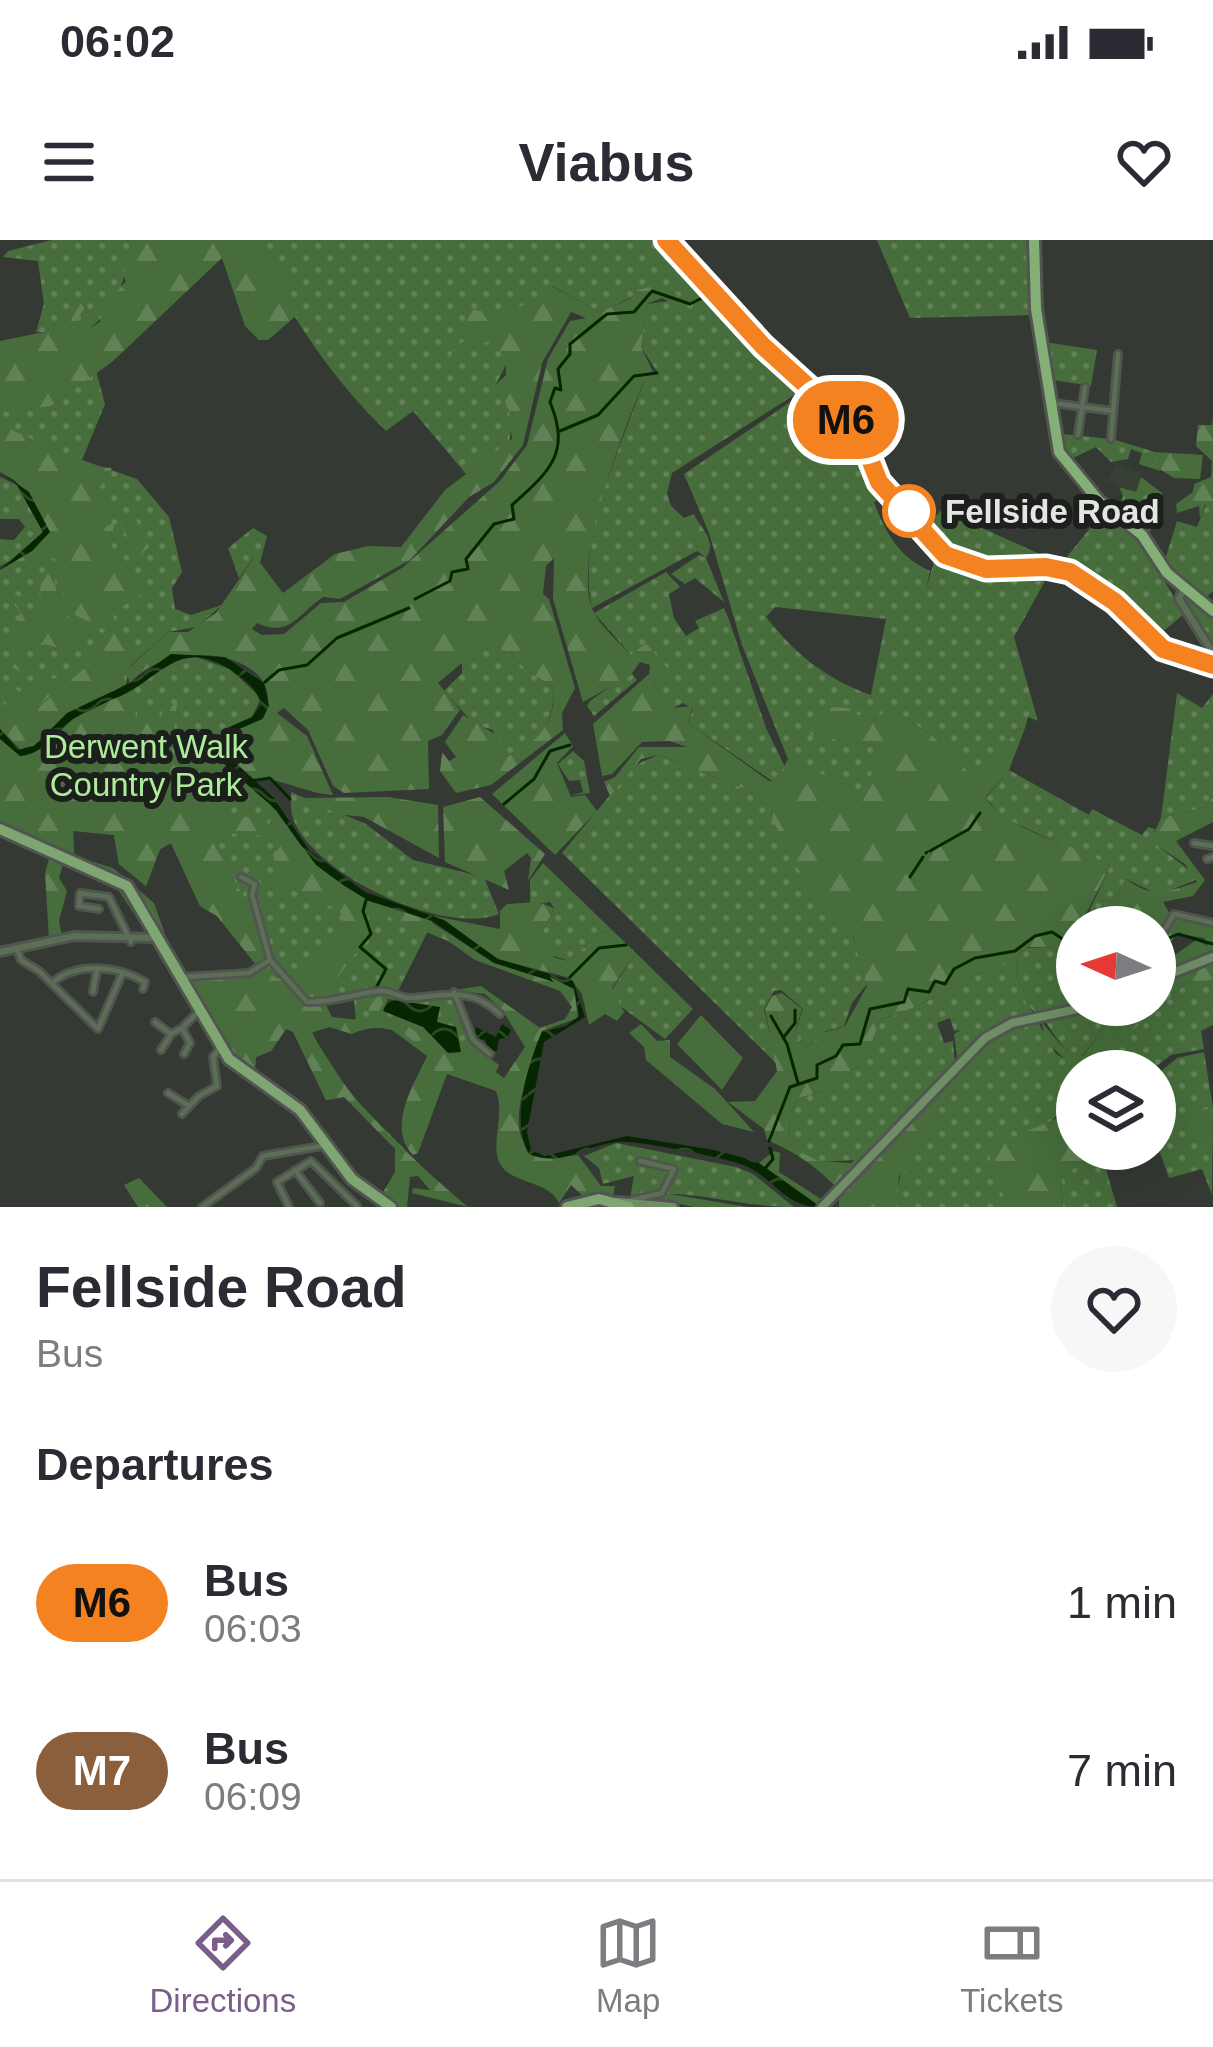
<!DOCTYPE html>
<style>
:root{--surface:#fff;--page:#f7f7f7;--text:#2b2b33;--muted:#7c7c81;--line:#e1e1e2;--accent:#7b5c8a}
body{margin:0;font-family:Arial,sans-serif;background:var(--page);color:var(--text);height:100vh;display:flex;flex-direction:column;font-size:45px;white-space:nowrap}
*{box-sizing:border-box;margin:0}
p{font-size:39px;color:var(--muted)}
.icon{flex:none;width:66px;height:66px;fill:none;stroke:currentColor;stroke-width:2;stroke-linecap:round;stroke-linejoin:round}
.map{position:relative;height:967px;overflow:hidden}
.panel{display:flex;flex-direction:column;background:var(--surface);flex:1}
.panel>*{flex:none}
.badge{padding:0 24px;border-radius:39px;font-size:42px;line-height:78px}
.needle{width:78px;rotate:273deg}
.controls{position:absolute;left:1056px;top:666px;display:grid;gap:24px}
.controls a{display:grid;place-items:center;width:120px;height:120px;border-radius:50%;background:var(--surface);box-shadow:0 12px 48px #0002;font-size:60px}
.map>.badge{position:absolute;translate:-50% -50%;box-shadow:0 0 0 6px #fff}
h2{padding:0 36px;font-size:45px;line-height:108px}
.round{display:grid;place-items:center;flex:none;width:126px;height:126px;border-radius:63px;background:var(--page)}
.head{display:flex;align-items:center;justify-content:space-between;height:204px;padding:0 36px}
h1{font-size:57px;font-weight:600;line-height:90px}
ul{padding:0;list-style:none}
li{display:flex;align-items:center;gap:36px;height:168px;padding:0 36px}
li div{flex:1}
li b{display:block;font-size:45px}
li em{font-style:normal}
li .badge{min-width:132px;font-weight:700;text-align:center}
.status{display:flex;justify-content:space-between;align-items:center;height:84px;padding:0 60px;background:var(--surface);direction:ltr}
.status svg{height:33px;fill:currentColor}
header{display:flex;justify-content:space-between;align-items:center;height:156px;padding:0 36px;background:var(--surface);font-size:54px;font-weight:600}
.tabs{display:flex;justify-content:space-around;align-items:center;height:168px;border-top:3px solid var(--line);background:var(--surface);font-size:33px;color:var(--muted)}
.tabs a{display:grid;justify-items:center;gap:6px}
.tabs .on{color:var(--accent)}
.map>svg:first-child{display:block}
.built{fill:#374034}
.grass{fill:url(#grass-dots);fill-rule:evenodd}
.forest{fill:url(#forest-firs);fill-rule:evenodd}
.garden{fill:#466d3b}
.water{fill:url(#water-waves)}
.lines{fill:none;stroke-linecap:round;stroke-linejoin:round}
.stream{stroke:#052600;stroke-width:3}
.minor-casing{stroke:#50554f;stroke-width:10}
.tertiary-casing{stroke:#50554f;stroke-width:12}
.secondary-casing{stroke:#50554f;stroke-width:14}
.primary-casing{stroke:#50554f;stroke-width:16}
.trunk-casing{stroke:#50554f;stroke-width:16}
.minor{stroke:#5c6f56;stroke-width:4.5}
.tertiary{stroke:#5c6f56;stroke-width:6}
.secondary{stroke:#6f8e66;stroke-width:8}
.primary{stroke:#7ea572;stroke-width:10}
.trunk{stroke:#84b078;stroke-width:10}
.line-casing{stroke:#fff;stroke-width:27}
.line{stroke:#f58220;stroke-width:18}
.stop-dot{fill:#fff;stroke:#f58220;stroke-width:6}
.labels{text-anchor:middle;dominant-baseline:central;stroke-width:12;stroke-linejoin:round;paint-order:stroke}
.stop-label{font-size:33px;font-weight:bold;fill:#e3e6e2;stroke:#1d1f1d;text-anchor:start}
.park-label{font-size:33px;fill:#aced99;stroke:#1d1f1d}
</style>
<div class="status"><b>06:02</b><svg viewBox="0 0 49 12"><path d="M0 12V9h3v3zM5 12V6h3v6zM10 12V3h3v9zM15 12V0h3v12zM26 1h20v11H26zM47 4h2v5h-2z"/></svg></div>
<header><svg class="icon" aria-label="menu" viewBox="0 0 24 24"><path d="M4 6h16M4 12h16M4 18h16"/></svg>Viabus<svg class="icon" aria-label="heart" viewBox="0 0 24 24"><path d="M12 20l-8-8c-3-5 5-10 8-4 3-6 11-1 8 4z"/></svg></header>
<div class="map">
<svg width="1213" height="967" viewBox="0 0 1213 967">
<defs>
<pattern id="grass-dots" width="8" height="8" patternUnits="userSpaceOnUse" patternTransform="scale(3)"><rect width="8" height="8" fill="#466d3b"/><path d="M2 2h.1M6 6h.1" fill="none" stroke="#618257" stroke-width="1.8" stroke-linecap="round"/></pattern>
<pattern id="forest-firs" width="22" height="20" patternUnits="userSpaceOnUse" patternTransform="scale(3)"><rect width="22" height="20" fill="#466d3b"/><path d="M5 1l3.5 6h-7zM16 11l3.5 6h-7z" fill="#618257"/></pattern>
<pattern id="water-waves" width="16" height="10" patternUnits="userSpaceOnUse" patternTransform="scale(3)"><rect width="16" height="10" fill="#052600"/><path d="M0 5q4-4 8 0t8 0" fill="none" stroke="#294625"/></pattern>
</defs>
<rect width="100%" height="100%" fill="#343933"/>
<path class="built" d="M1117 222 1141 234 1136 252 1107 241Z"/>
<path class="grass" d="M52 0H133C126 34 119 71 86 90L74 84 91 56 44 92H36L44 64 38 21 3 17 8 11Z
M252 0H664L805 148 672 233 667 253 672 269 666 264 698 301 697 311 592 368C576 295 621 208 644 141L658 133 641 107 647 64 674 60 638 54 600 72 552 46 524 68 471 81 472 108 491 99 509 119 496 144 514 172 509 203 466 234 413 171 386 191C328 135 288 71 252 0Z
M877 0H1031L1034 75 910 78Z
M0 101 51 166 96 131 105 164 82 220 137 239 169 277 182 332 172 348 175 369 191 375 222 365 197 387 168 392 129 427 126 444 21 510 0 489V330L47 299 48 285 12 236 0 232Z
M1044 102 1097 110 1091 146 1047 139Z
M808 150 861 200 876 241 888 254 874 262C885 291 897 316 930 331L926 350 937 311C970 340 1011 330 1051 330L1014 397 1038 481 1028 477 1025 488 1017 489 980 545 935 498 892 468 875 479 857 475V470L811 495 879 506 867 555 788 519 742 405 709 293 684 234ZM775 367 886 379 871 455C826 439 795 414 766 377Z
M1061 194 1112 199 1155 212 1160 231 1139 224 1142 213 1131 209 1128 219 1111 222 1096 207 1067 221Z
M0 237 17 245 43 292 21 316 0 326V299L14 300 25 287 19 279H0Z
M1141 237 1162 253 1149 294 1119 272 1123 256 1119 247 1136 252Z
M1206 265 1213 268V351L1204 359 1164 323 1177 281 1197 287Z
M942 270 1044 316 1039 325C991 330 956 325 923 288Z
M1105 270 1136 293 1184 374 1153 400 1083 332 1061 324Z
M253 288 267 296 260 323 254 317 239 338 228 308Z
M699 315 706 318 724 362 695 338 685 344 671 334Z
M666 332 680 347 669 354 674 378 686 396 699 388 695 381 724 368 728 377 766 488 786 529 775 543 688 483 693 469 683 463 672 469 653 444 668 430 646 403 632 416 594 373Z
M1184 354 1213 377V410L1181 358Z
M482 406H497L552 448C559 479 533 510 504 517L493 490 474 484 444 451 462 433V421Z
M196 417 230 429 261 458 252 477 225 489 226 527 269 562 293 598 343 645 433 681 396 755 449 752 473 806 499 825 427 816 392 790 356 783 354 760 323 763 332 777 329 787 311 793 351 855 426 931 344 857 326 860 293 791 286 789 271 811 256 817 255 831 235 817 181 738 258 727 217 676 200 666 171 603 160 609 146 646 119 624 114 595 73 590 74 619 0 499 24 516 168 421Z
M631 432 637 440 594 476 587 466 590 461Z
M1177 453 1202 468 1213 454V556L1206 567 1161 578Z
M573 511 584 521 590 553 570 556 583 552 580 540 569 541 558 524Z
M658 515 748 550 771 567 772 579 852 694 867 744 852 763 844 786 826 791 805 808 795 793 803 769 781 750 774 751 764 769 777 824 562 613 635 525Z
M1009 530 1089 575 1092 569 1142 595 1148 587 1155 589 1151 601 1200 638 1159 655 1126 639 1095 687H1082L1110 626 1003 578 986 558Z
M291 552 366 584 413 620 484 637 499 674C445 696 316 636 294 581 290 571 291 562 291 552Z
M543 623 612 690 596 695 570 721 550 715 540 697 554 668 550 662 530 666V640Z
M1077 695V765H1086L1038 775 1016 737 1017 717 1027 708 1069 707Z
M636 713 693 769 665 799 620 766 610 753Z
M1010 723 1034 776 1018 779 958 822 954 794 961 790 954 791 950 778 937 783 944 803 953 801 955 826 857 920 818 922 790 906 789 875 798 858 822 852 841 834 862 826 858 812 870 806 881 779C929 768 963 733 1010 723Z
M1213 740V785L1201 791 1204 809 1171 815 1150 831 1108 827 1102 816 1187 743Z
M1110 765 1099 795 1082 816 1065 810 1044 780Z
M1039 784 1056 814 1077 826C1076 876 1032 895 995 923L1007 967H896C897 904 964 779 1039 784Z
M1204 812 1213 868 1212 955 1202 929 1169 938 1155 898V836L1177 818Z
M616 903 736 927 753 934 794 967C753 967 717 957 677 954 662 954 646 959 630 958L634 936 603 944 599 928 584 916Z
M1093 909H1100L1117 967H1063L1061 937 1093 916Z"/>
<path class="forest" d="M133 0H255L268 23 283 33 289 67 298 74 268 100H259L245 86 222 18 112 122 51 166 0 172V101L44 92 95 52 74 84 86 90 100 82 104 66 126 41 123 34Z
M551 46 600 72 631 58 637 50 655 46 678 55 672 63 662 58 647 64 641 107 655 136 644 141C623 193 575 311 591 365 596 383 618 401 631 415L646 403 669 430 653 444 672 468 693 466 688 483 769 541 776 542 788 519 866 554 878 506 810 495 821 466 857 469V475L875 479 892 468 935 498 980 544 1017 489 1025 488 1009 530 986 557 989 563C1021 597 1071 601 1110 626L1069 708 1028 707 1017 717 1016 737 1038 775 1026 764 1010 724C962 733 931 767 881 779L870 806 858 812 863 826 841 834 833 849 798 858 789 875 790 906 818 921 851 923 928 851 946 885 909 919 916 936 910 939 905 931 899 936 896 967H839V950C817 927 796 912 767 900L764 889 728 862 755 861 777 831 765 769 772 756 782 753 802 769 795 793 805 808 825 792 845 786 867 746 852 694 807 645 772 579 771 568 748 550 658 515 641 519 610 556 604 542 615 537 639 507H687L669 501 642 502 612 534 602 536 593 484 649 434 650 425 640 422 630 436 583 462 553 359 554 318 546 326 543 354 549 359 575 448 562 473 563 490 491 545 456 553 440 531 442 512 449 521 456 517 445 502 463 475 507 501 505 517C533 508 560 479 552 448L497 406H482L438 443 460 470 442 495 428 501 429 549 344 553 333 546 308 490 284 468 277 473 307 496 333 555C303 553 280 536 251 539L237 528 240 516 227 509 232 490 263 479C294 416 175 391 130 443L119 415 126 444 67 473 34 506 21 508 0 489V462L14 485 26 488 39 467 92 422 108 392 64 369V336L55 319 43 316 0 335 50 292 23 245 0 232V185L96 227 112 228 100 247 107 271 102 281 105 287 114 283 111 306 131 326 141 354 112 374 130 416V427L168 392H188L216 373 255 316 283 353 335 314 368 306 401 307 445 250 512 199 509 171 496 144 506 135V120L491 100 472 108 454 132 448 128 453 109 470 96 465 68C504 77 520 71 551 46ZM571 72 586 78 570 81 548 119 527 205 500 241 402 328 344 362 321 363 284 394 262 395 252 389 257 383C290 398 297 375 323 357L340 359 410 320 469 257 494 242 523 205 542 123Z
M1213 176V268L1205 265 1200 279 1199 266 1177 273 1176 264 1193 252 1194 244 1211 237 1212 221 1196 206 1198 185H1212Z
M1155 212 1203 215 1200 239 1174 238 1156 227Z
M669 264 684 278 694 274C700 288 718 301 706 318L697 311 698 301 663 269Z
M130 276 138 282 131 298 146 294 151 305 139 316 120 284Z
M52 325 60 371 90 395 78 411 59 414V408L42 403 25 410 19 422 31 438 12 427 20 372 0 348 21 357 29 381 35 384 41 376 40 340Z
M69 437 21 484 0 455V438L27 457 46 439Z
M128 451 137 483V470L159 481 165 467 177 463 171 522 227 572 258 580 266 596 223 593 217 607 251 671 267 719 257 726 217 676 200 666 171 603 160 609 146 646 119 624 114 595 73 591 74 616 113 628 154 663 176 725 152 680 140 683 119 651 104 640 82 634 76 625 0 586V499L20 516 39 511 73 479Z
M565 493 573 506 557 523 571 557 585 555 597 571 555 615 492 554Z
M1213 556V582L1176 601 1205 640 1193 656 1163 662 1171 676 1213 684V740L1187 743 1103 816 1113 831H1077L1046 801 1041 781 1065 810 1083 816 1099 795 1110 765H1155V729L1196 700 1208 706 1204 698 1178 694 1155 716V687H1095L1126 639C1153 659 1167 652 1197 642L1185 624 1150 601 1161 578 1206 567Z
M388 557 438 565 439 618 364 577 337 574 305 558Z
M480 557 545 614 528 641 531 618 527 613 504 631 509 650 445 622 443 567Z
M275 569 311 620 369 661 425 678 494 723 548 736 574 749 578 778 542 791 537 803C521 856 491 930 578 915L601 946H615L613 956 584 957 571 945 559 963C547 938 506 945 498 919 492 897 505 874 496 851L447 834 418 913 413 915C386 887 414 845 427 816 410 790 380 781 352 794L329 787 312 792C346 862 409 916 468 967L412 953 413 948 430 950 418 936 410 937 407 967H396L382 954 395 932V909L344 857 326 860 293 792 286 789 271 811 256 817 252 834 182 740 250 738 264 731 278 739C307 731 330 712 348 688L339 670 279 644 273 614 281 606 269 584ZM367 668 448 701 475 720 560 751 572 767 565 779 540 788 481 746 454 750 485 754 503 771 525 807 504 838 496 832 499 825 473 806 469 796 464 812 452 817 403 783 377 774 386 758 379 756 370 763 368 781 332 777 322 757 369 696Z
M50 616 64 621 59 638 67 651 59 681 62 696 49 699 45 633Z
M537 662 554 668 540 697 555 718 570 721 596 695 612 690 636 713 612 748 624 772 617 781 605 774 589 785 582 754 570 738 498 719 434 676 500 689V671L507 664Z
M641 784 657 801 670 800V817L715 849 754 892 722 884 646 820 644 807 629 793Z
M1077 845V909H1093L1094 916 1061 937 1063 967H1007L987 909 1057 878Z
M774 911 780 913 779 932 821 959 820 966 759 923Z
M139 938 167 967H138L124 945Z
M670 954 747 967H694L657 959Z"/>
<path class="garden" d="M701 775 743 818 722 850 677 804Z
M1210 868 1213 906 1200 910 1189 875Z"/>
<path class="water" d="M0 232 29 252 50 292 32 311 0 330 43 292 17 245Z
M171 414 225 417 264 443 269 466 262 479 230 493 228 516 273 557 309 610 365 652 444 680 498 719 573 741 585 777 544 802 527 892 531 910 545 916 627 896 714 910 756 921 820 967C785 967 776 941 748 927 730 918 652 904 629 902 592 898 566 930 529 914 510 883 528 823 542 792L566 786 579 776 574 749 549 736 554 742 494 723 432 681 369 661 343 645 316 625 275 569 223 523 225 489 252 477 261 465C258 449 245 440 232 431 186 400 168 428 132 450 113 461 91 467 73 479 54 492 45 514 20 516L0 499V489L18 510 34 506 67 473 130 443Z
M388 759 440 767 437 782 456 787 461 812 448 813 423 787 383 771Z
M502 784 511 790 507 798 499 799 497 811H488L485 800 474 798 476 787 496 797Z"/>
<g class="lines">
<path class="stream" d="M560 191 598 175 634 136 657 133
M415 359 450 341 452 332 468 329 466 319 494 284 514 279 512 265C550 231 571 213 550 162L555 148 561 150 558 129 570 114V104L607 74 634 72 652 51 690 64 710 54
M265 442 279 430 307 425 337 398 409 368
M250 541 270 538 290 559
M504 564 534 539 550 511 570 505
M930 611 969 589 980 573
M926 613 927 612
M910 637 923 617
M367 657 363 671 371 694 360 707 386 729 376 748
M1169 698 1178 694 1213 704
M570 737 599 708 626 705
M771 776 787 804 798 843
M783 798 795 783V770
M769 901 790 847 817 838V825L836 816 843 805 860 804 870 769 904 762 908 749 929 752 935 741 945 744 954 729 975 718 1015 711 1035 696 1052 692 1067 702 1077 697
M763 931 773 919 770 908"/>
<g class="minor-casing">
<path id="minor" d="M1053 163 1113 171
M1078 195 1085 147
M1111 199 1118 114
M1194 603 1213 606
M1207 619 1213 617
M241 637 255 644 252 654 270 720
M99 669 79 666 80 653 109 657 131 702
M1155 706 1174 674 1213 683
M17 709 21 720 39 731 98 789 122 734
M184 737 249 733 270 720 307 762C334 763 362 751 383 751 392 751 400 758 410 758 447 756 470 746 500 774
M52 743C77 721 118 726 145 742L143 749
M93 752 97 730
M454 752 473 800 490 814
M155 782 171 794 180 789
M161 810 170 796
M184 814 190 803 182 788 199 771
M168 853 189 866
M182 874 199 856 217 846 213 817 221 807
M295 930 320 963
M632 960 662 953 674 929 640 921
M202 967 256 928 263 916 322 906
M289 967 277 942 311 921 357 966"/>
</g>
<g class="tertiary-casing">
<path id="tertiary" d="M666 0 763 105 860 194 879 241 945 315 993 330 1046 327 1069 333 1115 361 1163 409 1213 425
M1184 348 1179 359 1213 413
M0 712 74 696 156 698"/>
</g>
<g class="secondary-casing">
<path id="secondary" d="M1155 740 1213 717
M617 962 673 967
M822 967 985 798 1012 783 1096 765"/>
</g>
<g class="primary-casing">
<path id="primary" d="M0 589 127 646 229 819 300 870 352 939 391 967
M567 967 599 959 629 967"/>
</g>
<g class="trunk-casing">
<path id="trunk" d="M1034 0 1036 69 1059 212 1099 261 1142 295 1167 333 1213 371"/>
</g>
<use href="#minor" class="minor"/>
<use href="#tertiary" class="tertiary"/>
<use href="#secondary" class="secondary"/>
<use href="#primary" class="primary"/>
<use href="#trunk" class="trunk"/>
</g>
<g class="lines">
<g class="line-casing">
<path id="line" d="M666 0 763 106 860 194 879 242 945 315 986 329 1046 327 1070 332 1115 362 1163 409 1213 425"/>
</g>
<use href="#line" class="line"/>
</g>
<circle class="stop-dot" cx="909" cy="271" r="24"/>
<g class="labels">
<g class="stop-label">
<text x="945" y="271">Fellside Road</text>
</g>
<g class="park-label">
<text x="146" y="506">Derwent Walk<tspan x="146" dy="38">Country Park</tspan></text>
</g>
</g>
</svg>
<div class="controls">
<a><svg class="needle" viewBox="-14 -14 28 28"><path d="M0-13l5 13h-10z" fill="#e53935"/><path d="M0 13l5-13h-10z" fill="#7c7c81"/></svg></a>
<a><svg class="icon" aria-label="layers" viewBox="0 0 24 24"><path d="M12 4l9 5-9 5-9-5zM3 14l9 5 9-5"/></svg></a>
</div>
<b class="badge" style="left:846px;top:180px;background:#f58220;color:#111">M6</b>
</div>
<section class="panel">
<div class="head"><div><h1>Fellside Road</h1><p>Bus</p></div><a class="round"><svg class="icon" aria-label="heart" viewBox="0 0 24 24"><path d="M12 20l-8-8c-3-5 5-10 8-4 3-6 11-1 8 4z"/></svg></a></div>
<h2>Departures</h2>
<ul>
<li><span class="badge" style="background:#f58220;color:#111">M6</span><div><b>Bus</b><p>06:03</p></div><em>1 min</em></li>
<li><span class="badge" style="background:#8b5e3c;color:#fff">M7</span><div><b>Bus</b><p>06:09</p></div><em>7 min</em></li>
</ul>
</section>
<nav class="tabs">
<a class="on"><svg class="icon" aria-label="directions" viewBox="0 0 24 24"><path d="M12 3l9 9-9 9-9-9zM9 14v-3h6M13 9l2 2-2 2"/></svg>Directions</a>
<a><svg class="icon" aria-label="map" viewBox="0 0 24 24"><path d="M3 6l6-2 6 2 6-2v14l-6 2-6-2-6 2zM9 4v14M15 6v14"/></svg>Map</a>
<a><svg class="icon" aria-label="tickets" viewBox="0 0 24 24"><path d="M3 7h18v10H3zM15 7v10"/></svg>Tickets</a>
</nav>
